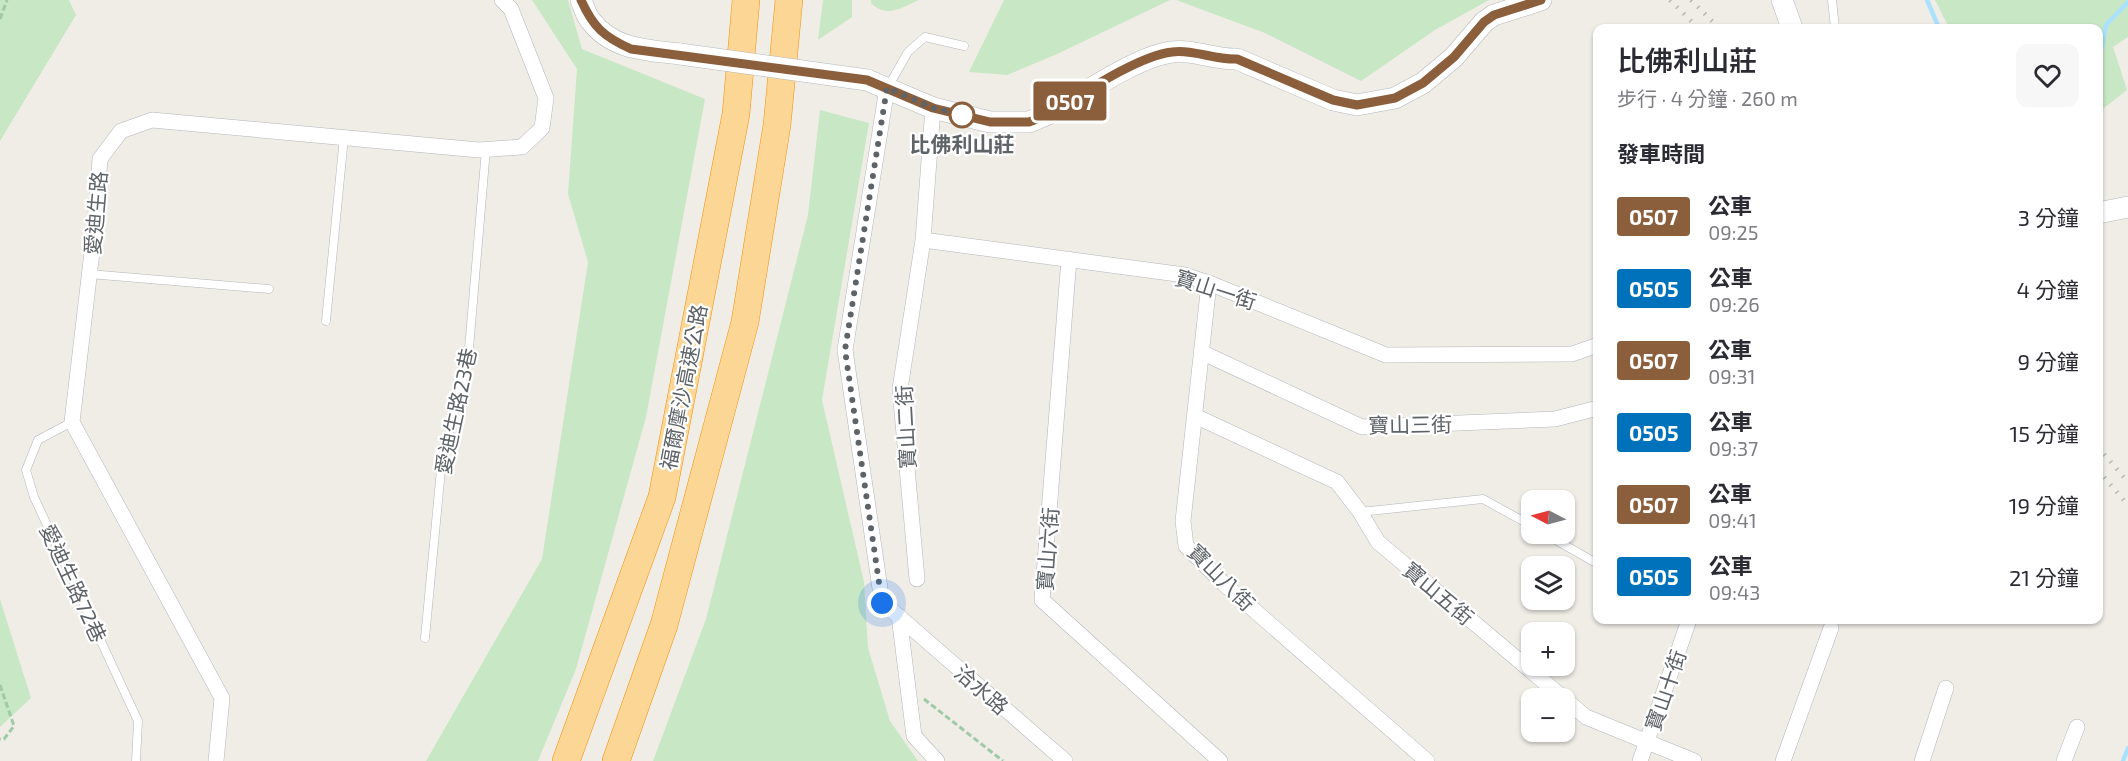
<!DOCTYPE html>
<html lang="zh-TW">
<meta charset="utf-8">
<style>
:root{--surface:#fff;--page:#f7f7f7;--text:#2b2b33;--muted:#7c7c81}
body{margin:0;font-family:"Exo 2","Noto Sans TC",sans-serif;background:var(--page);color:var(--text);height:100vh;display:flex;flex-direction:column;font-size:22px;white-space:nowrap}
*{box-sizing:border-box;margin:0}
p{font-size:20px;color:var(--muted)}
.icon{flex:none;width:33px;height:33px;fill:none;stroke:currentColor;stroke-width:2;stroke-linecap:round;stroke-linejoin:round}
.map{position:relative;flex:1;overflow:hidden}
.panel{position:absolute;left:1593px;top:24px;width:510px;height:600px;display:flex;flex-direction:column;background:var(--surface);border-radius:12px;box-shadow:0 2px 4px #0004}
.panel>*{flex:none}
.badge{padding:0 12px;border-radius:4px;font-size:21px;line-height:39px}
.needle{width:39px;rotate:276deg}
.fabs{position:absolute;left:1521px;top:490px;display:grid;gap:12px}
.fabs a{display:grid;place-items:center;width:54px;height:54px;border-radius:12px;background:var(--surface);box-shadow:0 2px 4px #0004;font-size:30px}
.you{position:absolute;width:30px;height:30px;margin:-15px;border:4px solid #fff;border-radius:50%;background:#1a73e8;box-shadow:0 0 0 9px #1a73e833}
.map>.badge{position:absolute;translate:-50% -50%;box-shadow:0 0 0 3px #fff}
h2{padding:0 24px;font-size:22px;line-height:54px}
.round{display:grid;place-items:center;flex:none;width:63px;height:63px;border-radius:12px;background:var(--page)}
.summary{display:flex;align-items:center;justify-content:space-between;height:102px;padding:0 24px}
h1{font-size:28px;font-weight:600;line-height:45px}
ul{padding:0;list-style:none}
li{display:flex;align-items:center;gap:18px;height:72px;padding:0 24px}
li div{flex:1}
li b{display:block;font-size:22px}
li em{font-style:normal}
li .badge{min-width:66px;font-weight:700;text-align:center}
.map>svg:first-child{display:block}
.green{fill:#c8e7c4}
.lines{fill:none;stroke-linecap:round;stroke-linejoin:round}
.stream{stroke:#aae2fd;stroke-width:4.5}
.lane-casing{stroke:#b2b5b9;stroke-width:9}
.street-casing{stroke:#b2b5b9;stroke-width:16}
.secondary-casing{stroke:#b3b7bb;stroke-width:22}
.highway-casing{stroke:#f18f06;stroke-width:28}
.path{stroke:#9fcaa6;stroke-width:3;stroke-dasharray:6 3;stroke-linecap:butt}
.lane{stroke:#fff;stroke-width:8}
.street{stroke:#fff;stroke-width:15}
.secondary{stroke:#fff;stroke-width:21}
.highway{stroke:#fbd694;stroke-width:27}
.rail{stroke:#b5b6b7;stroke-width:4.5;stroke-dasharray:1.5 8;stroke-linecap:butt}
.secondary-bridge-casing{stroke:#b3b7bb;stroke-width:22;stroke-linecap:butt}
.secondary-bridge{stroke:#fff;stroke-width:21}
.line-casing{stroke:#fff;stroke-width:14}
.line{stroke:#8b5e3c;stroke-width:9}
.walk{stroke:#5e6367;stroke-width:6;stroke-dasharray:0 10.8}
.stop-dot{fill:#fff;stroke:#8b5e3c;stroke-width:3}
.labels{text-anchor:middle;dominant-baseline:central;stroke-width:4.5;stroke-linejoin:round;paint-order:stroke}
.stop-label{font-size:21px;font-weight:bold;fill:#5e6367;stroke:#fff}
.street-label{font-size:21px;fill:#5e6367;stroke:#fff}
</style>
<div class="map">
<svg width="2128" height="761" viewBox="0 0 2128 761">
<rect width="100%" height="100%" fill="#f0ede7"/>
<path class="green" d="M0 0H69L76 15 0 141Z
M532 0H568L582 49 705 99 646 417 576 669 538 761H426L542 559 588 262 568 194 577 69Z
M823 0H852V17L818 40Z
M871 0H919C902 7 887 19 871 3Z
M1004 0H1170L1055 55 1007 75 969 72Z
M1176 0H1489L1435 30 1361 81 1265 33Z
M1935 0H2128V37L2113 47 2127 90 2099 112 2098 28H1949Z
M820 110 869 123 822 400 864 582 868 648 890 721 918 761H653L706 619 808 215Z
M0 599 31 698 0 727Z"/>
<g class="lines">
<path class="stream" d="M1927 0 1939 28
M2098 68 2106 25 2128 2
M2123 761 2128 748"/>
<g class="lane-casing">
<path id="lane" d="M1832 0 1835 28
M888 87 908 52 925 37 964 46
M89 274 269 289
M326 321 344 137
M72 422 38 440 26 470 34 497 138 721 136 761
M1360 512 1483 499 1532 526
M1545 534 1598 564
M425 638 442 459 468 360 486 149"/>
</g>
<g class="street-casing">
<path id="street" d="M887 88 845 350 882 602 1065 761
M933 108 923 240 1185 275 1209 283 1386 355 1572 354 1598 345
M1069 259 1042 600 1220 761
M1209 283 1183 521 1186 546 1223 583 1427 761
M1201 352 1362 427 1555 419 1598 408
M1195 416 1337 482 1360 512 1378 542 1586 717 1694 761
M917 579 900 389 923 240
M899 616 914 736 937 761
M216 761 222 698 72 422 94 235 100 159 121 131 152 120 479 150 522 147 542 128 546 98 511 9 502 0
M1640 761 1689 620
M1783 761 1831 628
M1922 761 1946 688
M2064 761 2077 727"/>
</g>
<g class="secondary-casing">
<path id="secondary" d="M581 0C584 7 586 16 591 21 613 50 647 50 680 54
M1782 0 1792 28
M867 80 933 108 990 122H1029L1046 115C1079 97 1137 56 1172 52 1193 49 1215 60 1237 59L1333 100 1357 105 1395 98 1423 83 1454 57 1484 22 1494 15 1541 0
M2098 213 2128 207"/>
</g>
<g class="highway-casing">
<path id="highway" d="M566 761 662 497 736 114 746 0
M616 761 664 625 745 322 777 125 789 0"/>
</g>
<path class="path" d="M0 19 7 0
M0 685 14 726 4 739H0
M924 699 1003 761"/>
<use href="#lane" class="lane"/>
<use href="#street" class="street"/>
<use href="#secondary" class="secondary"/>
<use href="#highway" class="highway"/>
<path class="rail" d="M1670 0 1698 28
M1691 0 1719 28
M2098 447 2128 482
M2098 470 2128 505"/>
<g class="secondary-bridge-casing">
<path id="secondary-bridge" d="M680 54 867 80"/>
</g>
<use href="#secondary-bridge" class="secondary-bridge"/>
</g>
<g class="lines">
<g class="line-casing">
<path id="line" d="M581 0C593 27 604 37 631 49L867 80 933 108 990 122H1029L1047 115C1079 96 1137 56 1172 52 1193 49 1215 60 1237 59L1333 100 1357 105 1395 98 1423 83 1454 57 1484 22 1494 15 1541 0"/>
</g>
<use href="#line" class="line"/>
<path class="walk" d="M882 603 845 350 887 88 933 108 962 115"/>
</g>
<circle class="stop-dot" cx="962" cy="115" r="12"/>
<g class="labels">
<g class="stop-label">
<text x="962" y="143">比佛利山莊</text>
</g>
<g class="street-label">
<text transform="translate(95 213) rotate(-85)">愛迪生路</text>
<text transform="translate(1216 289) rotate(18)">寶山一街</text>
<text transform="translate(683 387) rotate(-79)">福爾摩沙高速公路</text>
<text transform="translate(455 411) rotate(-78)">愛迪生路23巷</text>
<text transform="translate(1410 424) rotate(-1)">寶山三街</text>
<text transform="translate(905 427) rotate(-93)">寶山二街</text>
<text transform="translate(1047 549) rotate(-86)">寶山六街</text>
<text transform="translate(1222 577) rotate(45)">寶山八街</text>
<text transform="translate(74 583) rotate(65)">愛迪生路72巷</text>
<text transform="translate(1439 593) rotate(40)">寶山五街</text>
<text transform="translate(982 689) rotate(41)">洽水路</text>
<text transform="translate(1665 690) rotate(-71)">寶山十街</text>
</g>
</g>
</svg>
<div class="fabs">
<a><svg class="needle" viewBox="-14 -14 28 28"><path d="M0-13l5 13h-10z" fill="#e53935"/><path d="M0 13l5-13h-10z" fill="#7c7c81"/></svg></a>
<a><svg class="icon" aria-label="layers" viewBox="0 0 24 24"><path d="M12 4l9 5-9 5-9-5zM3 14l9 5 9-5"/></svg></a>
<a>+</a>
<a>−</a>
</div>
<div class="you" style="left:882px;top:603px"></div>
<b class="badge" style="left:1070px;top:101px;background:#8b5e3c;color:#fff">0507</b>
<section class="panel">
<div class="summary"><div><h1>比佛利山莊</h1><p>步行 · 4 分鐘 · 260 m</p></div><a class="round"><svg class="icon" aria-label="heart" viewBox="0 0 24 24"><path d="M12 20l-8-8c-3-5 5-10 8-4 3-6 11-1 8 4z"/></svg></a></div>
<h2>發車時間</h2>
<ul>
<li><span class="badge" style="background:#8b5e3c;color:#fff">0507</span><div><b>公車</b><p>09:25</p></div><em>3 分鐘</em></li>
<li><span class="badge" style="background:#0072bc;color:#fff">0505</span><div><b>公車</b><p>09:26</p></div><em>4 分鐘</em></li>
<li><span class="badge" style="background:#8b5e3c;color:#fff">0507</span><div><b>公車</b><p>09:31</p></div><em>9 分鐘</em></li>
<li><span class="badge" style="background:#0072bc;color:#fff">0505</span><div><b>公車</b><p>09:37</p></div><em>15 分鐘</em></li>
<li><span class="badge" style="background:#8b5e3c;color:#fff">0507</span><div><b>公車</b><p>09:41</p></div><em>19 分鐘</em></li>
<li><span class="badge" style="background:#0072bc;color:#fff">0505</span><div><b>公車</b><p>09:43</p></div><em>21 分鐘</em></li>
</ul>
</section>
</div>
